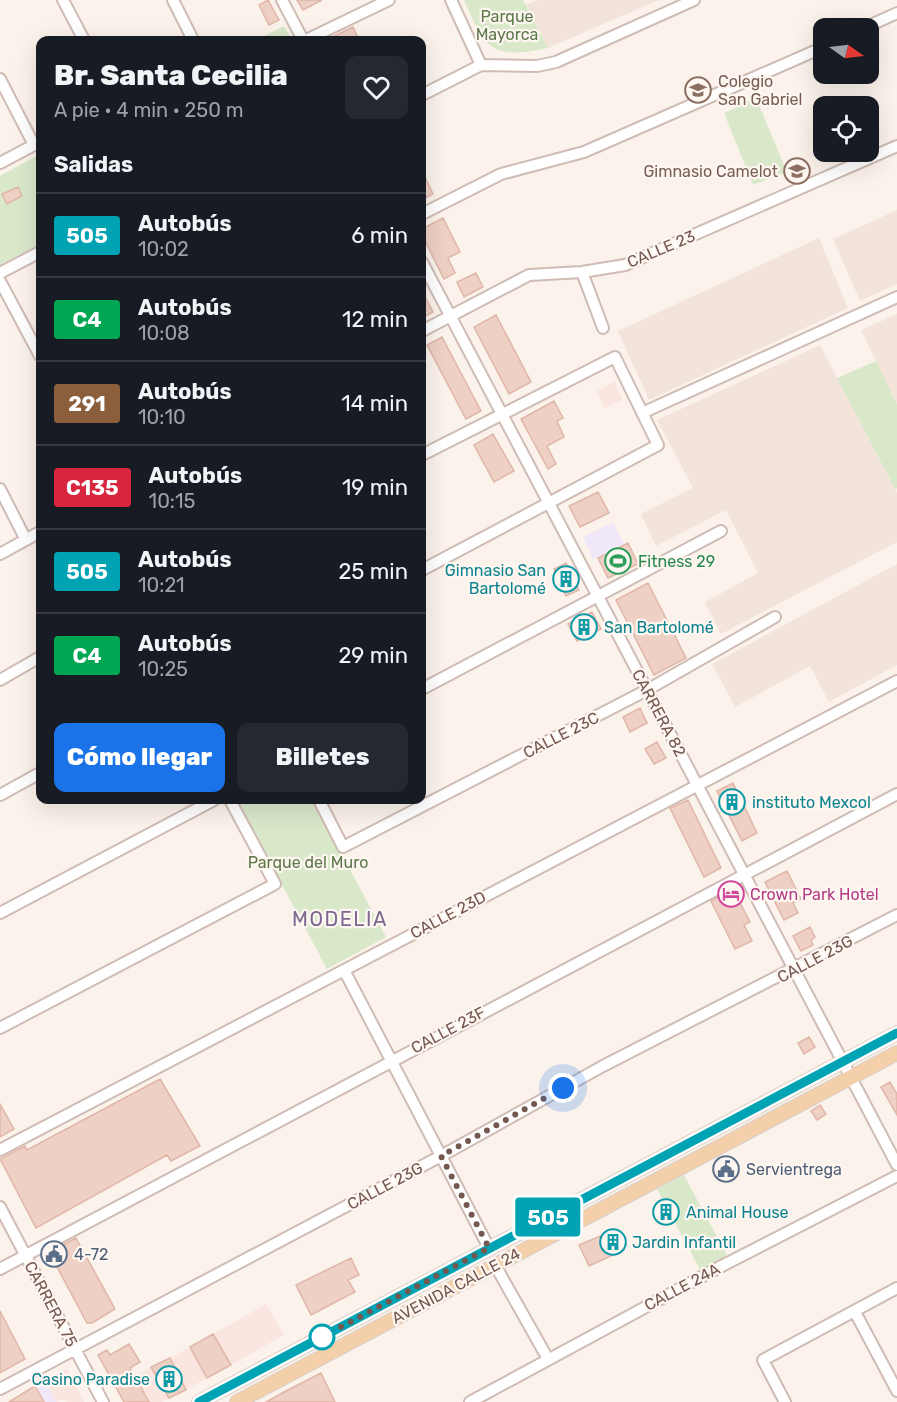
<!DOCTYPE html>
<html lang="es">
<meta charset="utf-8">
<style>
:root{--surface:#171b24;--page:#242831;--text:#f1f3f6;--muted:#9ea1a6;--line:#363941;--accent:#1a73e8}
body{margin:0;font-family:Rubik,sans-serif;background:var(--page);color:var(--text);height:100vh;display:flex;flex-direction:column;font-size:22px;white-space:nowrap}
*{box-sizing:border-box;margin:0}
p{font-size:20px;color:var(--muted)}
.icon{flex:none;width:33px;height:33px;fill:none;stroke:currentColor;stroke-width:2;stroke-linecap:round;stroke-linejoin:round}
.map{position:relative;flex:1;overflow:hidden}
.sheet{position:absolute;left:36px;top:36px;width:390px;height:768px;display:flex;flex-direction:column;background:var(--surface);border-radius:12px;box-shadow:0 6px 24px #0002}
.sheet>*{flex:none}
.badge{padding:0 12px;border-radius:4px;font-size:21px;line-height:39px}
.needle{width:39px;rotate:104deg}
.fabs{position:absolute;left:813px;top:18px;display:grid;gap:12px}
.fabs a{display:grid;place-items:center;width:66px;height:66px;border-radius:12px;background:var(--surface);box-shadow:0 6px 24px #0002;font-size:30px}
.you{position:absolute;width:30px;height:30px;margin:-15px;border:4px solid #fff;border-radius:50%;background:#1a73e8;box-shadow:0 0 0 9px #1a73e833}
.map>.badge{position:absolute;translate:-50% -50%;box-shadow:0 0 0 3px #fff}
h2{padding:0 18px;font-size:22px;line-height:54px}
.round{display:grid;place-items:center;flex:none;width:63px;height:63px;border-radius:12px;background:var(--page)}
.headline{display:flex;align-items:center;justify-content:space-between;height:102px;padding:0 18px}
h1{font-size:28px;font-weight:800;line-height:45px}
.primary-button{display:flex;gap:12px;margin-top:auto;padding:12px 18px}
.primary-button a{flex:1;height:69px;border-radius:12px;background:var(--accent);color:#fff;font-size:24px;font-weight:800;line-height:69px;text-align:center}
.primary-button a+a{background:var(--page);color:var(--text)}
ul{padding:0;list-style:none}
li{display:flex;align-items:center;gap:18px;height:84px;padding:0 18px;border-top:2px solid var(--line)}
li div{flex:1}
li b{display:block;font-size:22px}
li em{font-style:normal}
li .badge{min-width:66px;font-weight:700;text-align:center}
.map>svg:first-child{display:block}
.residential{fill:#f2e4da}
.commercial{fill:#fae5e0}
.education{fill:#f0e7f8}
.green{fill:#dae8ca}
.building{fill:#eed0c5;stroke:#dfb6a7;stroke-width:1.5}
.lines{fill:none;stroke-linecap:round;stroke-linejoin:round}
.minor-casing{stroke:#cfbcb4;stroke-width:14}
.major-casing{stroke:#d8d0ce;stroke-width:16}
.minor{stroke:#fff;stroke-width:10}
.major{stroke:#f3cfaa;stroke-width:14}
.line-casing{stroke:#fff;stroke-width:14}
.line{stroke:#00a3b4;stroke-width:9}
.walk{stroke:#745850;stroke-width:6;stroke-dasharray:0 10.8}
.stop-dot{fill:#fff;stroke:#00a3b4;stroke-width:3}
.labels{text-anchor:middle;dominant-baseline:central;stroke-width:4.5;stroke-linejoin:round;paint-order:stroke}
.park-label{font-size:16px;fill:#5d7849;stroke:#fef7f1}
.education-label{font-size:16px;fill:#785e54;stroke:#fef7f1;text-anchor:start}
.street-label{font-size:16px;fill:#745850;stroke:#fef7f1}
.leisure-label{font-size:16px;fill:#27864d;stroke:#fef7f1;text-anchor:start}
.culture-label{font-size:16px;fill:#0d838f;stroke:#fef7f1;text-anchor:start}
.hotel-label{font-size:16px;fill:#b23c85;stroke:#fef7f1;text-anchor:start}
.service-label{font-size:16px;fill:#4e5e75;stroke:#fef7f1;text-anchor:start}
.quarter-label{font-size:20px;letter-spacing:1.5px;fill:#7d688f;stroke:#fef7f1}
</style>
<div class="map">
<svg width="897" height="1402" viewBox="0 0 897 1402">
<rect width="100%" height="100%" fill="#fbf3eb"/>
<path class="residential" d="M538 0H659L548 48 526 5Z
M897 210V284L860 301 833 239Z
M819 238 848 308 649 400 618 331Z
M897 314V404L861 330Z
M820 345 897 493V542L721 634 705 602 758 573 726 510 656 546 641 514 693 488 657 420Z
M897 564V665L829 702 810 666 735 707 712 664Z"/>
<path class="commercial" d="M615 381 622 400 604 408 597 391Z
M266 1304 284 1335 231 1365 213 1334Z
M190 1347 207 1378 186 1390 170 1358Z
M151 1367 169 1398 162 1402H149L135 1377Z
M67 1368 84 1402H67L65 1399 56 1402 45 1380Z"/>
<path class="education" d="M613 522 624 544 593 559 583 537Z
M45 1380 56 1402H44L35 1386Z"/>
<path class="green" d="M464 0H523L548 48C491 60 486 50 464 0Z
M284 26 292 40H256Z
M756 98 787 172 753 185 724 113Z
M40 154V244L0 265V176Z
M876 361 897 404V488L895 489 837 378Z
M237 800H313L386 937 327 969Z
M684 1175 729 1259 702 1273 657 1189Z"/>
<path class="building" d="M268 0 279 20 269 25 259 5Z
M297 0H322L303 10Z
M353 27 359 40H326Z
M422 171 433 194 422 200Z
M18 187 22 196 7 204 2 194Z
M443 218 460 252 448 258 455 273 444 279 422 235V229Z
M476 273 483 287 464 297 457 282Z
M422 291 433 312 422 318Z
M496 315 531 382 509 394 474 327Z
M442 337 481 411 466 419 427 345Z
M554 401 563 418 557 421 564 437 547 446 556 464 548 469 521 419Z
M493 434 514 471 494 482 474 445Z
M598 492 609 513 580 527 569 506Z
M628 543 638 564 608 578 598 558Z
M566 563 579 590 566 596 554 569Z
M648 583 686 658 654 675 616 600Z
M592 612 601 629 577 641 568 624Z
M640 708 647 723 630 732 623 717Z
M657 742 666 758 654 764 645 749Z
M733 783 757 833 742 841 717 791Z
M688 800 721 868 704 877 670 808Z
M787 871 801 899 793 903 798 913 784 920 765 882Z
M733 889 750 922 744 925 752 941 735 949 711 901Z
M810 927 815 937 811 940 813 945 801 951 793 936Z
M809 1037 815 1047 804 1054 798 1043Z
M160 1079 200 1146 171 1161 167 1155 36 1228 0 1159 25 1146 27 1150Z
M890 1082 897 1094V1115L881 1087Z
M0 1104 14 1129 0 1137Z
M820 1105 826 1114 817 1120 811 1111Z
M615 1230 624 1250 589 1266 579 1245Z
M76 1238 115 1309 92 1323H87L49 1252Z
M351 1258 359 1275 348 1280 355 1292 311 1315 296 1285Z
M0 1311 25 1359 0 1373Z
M213 1334 231 1365 207 1378 190 1347Z
M129 1344 140 1362 130 1368 149 1402H124L98 1355 107 1350 110 1355Z
M170 1358 186 1390 169 1398 151 1367Z
M321 1373 335 1402H266L284 1392Z
M35 1386 44 1402H9L30 1389Z"/>
<g class="lines">
<g class="minor-casing">
<path id="minor" d="M63 0 84 40
M173 0 193 40
M282 0 303 40
M451 0 481 65
M864 28 897 13
M306 40 389 0
M0 79 34 145 0 163
M422 95 481 65 537 66 556 62 694 0
M422 214 501 174 584 152 824 47
M422 262 897 1165
M582 272 603 328
M0 273 40 252
M0 281 40 356
M422 331 529 275 582 272 625 265 897 146
M642 413 897 297
M422 455 615 357 658 445 422 570
M0 489 26 540
M0 554 40 532
M0 680 40 657
M422 689 721 531
M0 795 40 773
M319 800 343 847 647 690 775 617
M0 913 214 800
M344 970 489 1248
M0 1028 275 884 230 800
M0 1150 897 681
M0 1207 103 1402
M495 1265 548 1359
M0 1269 897 794
M855 1312 897 1391
M0 1389 441 1156 603 1066 897 915
M470 1402 714 1270 897 1176
M785 1402 763 1360 897 1288"/>
</g>
<g class="major-casing">
<path id="major" d="M199 1402 897 1033
M237 1402 897 1053"/>
</g>
<use href="#minor" class="minor"/>
<use href="#major" class="major"/>
</g>
<g class="lines">
<g class="line-casing">
<path id="line" d="M199 1402 897 1033"/>
</g>
<use href="#line" class="line"/>
<path class="walk" d="M322 1337 489 1248 441 1156 563 1088"/>
</g>
<defs>
<g id="school-ring" transform="scale(1.35)"><circle r="9.5" fill="#fef7f1" stroke="#8d6e63" stroke-width="1.5"/><path d="M0-5L7-2L0 1L-7-2ZM-4 1L0 2.5L4 1V4Q0 6-4 4Z" fill="#8d6e63"/></g>
<g id="stadium-ring" transform="scale(1.35)"><circle r="9.5" fill="#fef7f1" stroke="#2e9e5b" stroke-width="1.5"/><path d="M0-5a6.5 5 0 1 0 0 10a6.5 5 0 1 0 0-10ZM-3.5-1.8h7v3.6h-7Z" fill="#2e9e5b"/></g>
<g id="building-ring" transform="scale(1.35)"><circle r="9.5" fill="#fef7f1" stroke="#0f9aa8" stroke-width="1.5"/><path d="M-4-6H4V6H1V3H-1V6H-4ZM-2.5-4.3h1.7v1.8h-1.7ZM.8-4.3h1.7v1.8H.8ZM-2.5-1h1.7V.8h-1.7ZM.8-1h1.7V.8H.8Z" fill="#0f9aa8"/></g>
<g id="hotel-ring" transform="scale(1.35)"><circle r="9.5" fill="#fef7f1" stroke="#d1479c" stroke-width="1.5"/><path d="M-6-4.5h1.5V1H6V5H4.5V3h-9V5H-6ZM-4 0a1.8 1.8 0 1 1 3.6 0ZM.5 0V-2.5h3Q6-2.5 6 0Z" fill="#d1479c"/></g>
<g id="civic-ring" transform="scale(1.35)"><circle r="9.5" fill="#fef7f1" stroke="#5c6f8a" stroke-width="1.5"/><path d="M-.6-6.5H3V-4.5H.6V-3L4-1V1h2V6H-6V1h2V-1L-.6-3ZM-1.2 2.5V6h2.4V2.5Z" fill="#5c6f8a"/></g>
</defs>
<g fill-rule="evenodd">
<use href="#school-ring" x="698" y="90"/>
<use href="#school-ring" x="797" y="171"/>
<use href="#stadium-ring" x="618" y="561"/>
<use href="#building-ring" x="566" y="579"/>
<use href="#building-ring" x="584" y="627"/>
<use href="#building-ring" x="732" y="802"/>
<use href="#hotel-ring" x="731" y="894"/>
<use href="#civic-ring" x="726" y="1169"/>
<use href="#building-ring" x="666" y="1212"/>
<use href="#building-ring" x="613" y="1242"/>
<use href="#civic-ring" x="54" y="1254"/>
<use href="#building-ring" x="169" y="1379"/>
</g>
<circle class="stop-dot" cx="322" cy="1337" r="12"/>
<g class="labels">
<g class="park-label">
<text x="507" y="16">Parque<tspan x="507" dy="18">Mayorca</tspan></text>
<text x="308" y="862">Parque del Muro</text>
</g>
<g class="education-label">
<text x="718" y="81">Colegio<tspan x="718" dy="18">San Gabriel</tspan></text>
<text x="778" y="171" text-anchor="end">Gimnasio Camelot</text>
</g>
<g class="street-label">
<text transform="translate(661 249) rotate(-23)">CALLE 23</text>
<text transform="translate(659 713) rotate(62)">CARRERA 82</text>
<text transform="translate(561 735) rotate(-27)">CALLE 23C</text>
<text transform="translate(448 915) rotate(-28)">CALLE 23D</text>
<text transform="translate(815 959) rotate(-28)">CALLE 23G</text>
<text transform="translate(448 1030) rotate(-28)">CALLE 23F</text>
<text transform="translate(385 1186) rotate(-28)">CALLE 23G</text>
<text transform="translate(456 1286) rotate(-28)">AVENIDA CALLE 24</text>
<text transform="translate(682 1287) rotate(-28)">CALLE 24A</text>
<text transform="translate(51 1304) rotate(62)">CARRERA 75</text>
</g>
<g class="leisure-label">
<text x="638" y="561">Fitness 29</text>
</g>
<g class="culture-label">
<text x="546" y="570" text-anchor="end">Gimnasio San<tspan x="546" dy="18">Bartolomé</tspan></text>
<text x="604" y="627">San Bartolomé</text>
<text x="752" y="802">instituto Mexcol</text>
<text x="686" y="1212">Animal House</text>
<text x="632" y="1242">Jardin Infantil</text>
<text x="150" y="1379" text-anchor="end">Casino Paradise</text>
</g>
<g class="hotel-label">
<text x="750" y="894">Crown Park Hotel</text>
</g>
<g class="service-label">
<text x="746" y="1169">Servientrega</text>
<text x="74" y="1254">4-72</text>
</g>
<g class="quarter-label">
<text x="340" y="919">MODELIA</text>
</g>
</g>
</svg>
<div class="fabs">
<a><svg class="needle" viewBox="-14 -14 28 28"><path d="M0-13l5 13h-10z" fill="#e53935"/><path d="M0 13l5-13h-10z" fill="#9ea1a6"/></svg></a>
<a><svg class="icon" aria-label="locate" viewBox="0 0 24 24"><circle cx="12" cy="12" r="6"/><path d="M12 2v4M12 18v4M2 12h4M18 12h4"/></svg></a>
</div>
<div class="you" style="left:563px;top:1088px"></div>
<b class="badge" style="left:548px;top:1217px;background:#00a3b4;color:#fff">505</b>
<section class="sheet">
<div class="headline"><div><h1>Br. Santa Cecilia</h1><p>A pie · 4 min · 250 m</p></div><a class="round"><svg class="icon" aria-label="heart" viewBox="0 0 24 24"><path d="M12 20l-8-8c-3-5 5-10 8-4 3-6 11-1 8 4z"/></svg></a></div>
<h2>Salidas</h2>
<ul>
<li><span class="badge" style="background:#00a3b4;color:#fff">505</span><div><b>Autobús</b><p>10:02</p></div><em>6 min</em></li>
<li><span class="badge" style="background:#00a651;color:#fff">C4</span><div><b>Autobús</b><p>10:08</p></div><em>12 min</em></li>
<li><span class="badge" style="background:#8b5e3c;color:#fff">291</span><div><b>Autobús</b><p>10:10</p></div><em>14 min</em></li>
<li><span class="badge" style="background:#d7263d;color:#fff">C135</span><div><b>Autobús</b><p>10:15</p></div><em>19 min</em></li>
<li><span class="badge" style="background:#00a3b4;color:#fff">505</span><div><b>Autobús</b><p>10:21</p></div><em>25 min</em></li>
<li><span class="badge" style="background:#00a651;color:#fff">C4</span><div><b>Autobús</b><p>10:25</p></div><em>29 min</em></li>
</ul>
<div class="primary-button"><a>Cómo llegar</a><a>Billetes</a></div>
</section>
</div>
